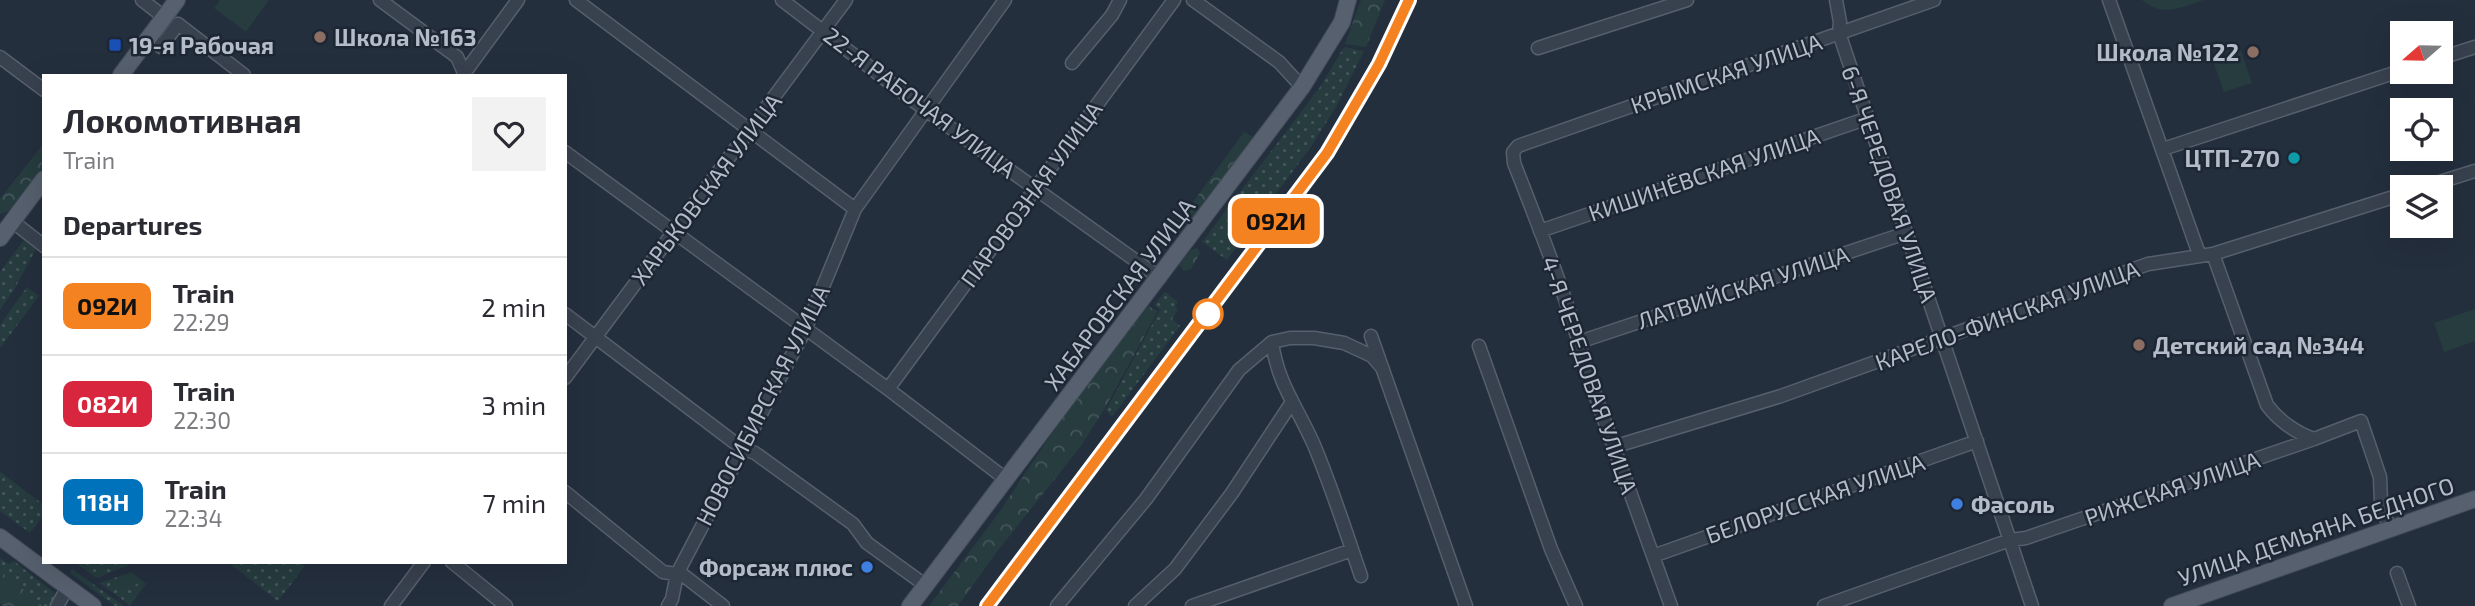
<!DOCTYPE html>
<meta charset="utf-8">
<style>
:root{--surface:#fff;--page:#f2f2f3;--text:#2b2b33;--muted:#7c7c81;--line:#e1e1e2}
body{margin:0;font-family:"Exo 2",sans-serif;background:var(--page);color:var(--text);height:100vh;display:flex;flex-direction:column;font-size:26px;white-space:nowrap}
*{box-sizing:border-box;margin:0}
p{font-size:23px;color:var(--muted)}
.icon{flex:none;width:38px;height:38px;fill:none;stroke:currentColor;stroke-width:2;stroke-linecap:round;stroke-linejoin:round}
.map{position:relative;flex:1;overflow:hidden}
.panel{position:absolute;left:42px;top:74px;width:525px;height:490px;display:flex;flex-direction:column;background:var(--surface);border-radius:0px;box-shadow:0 7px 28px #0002}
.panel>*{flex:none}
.badge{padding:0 14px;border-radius:10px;font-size:24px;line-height:46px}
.needle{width:46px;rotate:250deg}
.fabs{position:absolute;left:2390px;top:21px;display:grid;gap:14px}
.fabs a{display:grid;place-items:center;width:63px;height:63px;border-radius:0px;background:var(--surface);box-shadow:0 7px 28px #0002;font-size:35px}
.map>.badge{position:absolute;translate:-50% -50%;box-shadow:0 0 0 4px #fff}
h2{padding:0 21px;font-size:26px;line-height:63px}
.round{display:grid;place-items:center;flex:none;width:74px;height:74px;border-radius:0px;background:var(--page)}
.head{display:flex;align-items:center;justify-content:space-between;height:119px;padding:0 21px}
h1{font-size:33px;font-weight:700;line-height:52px}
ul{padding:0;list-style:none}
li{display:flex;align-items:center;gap:21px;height:98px;padding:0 21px;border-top:2px solid var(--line)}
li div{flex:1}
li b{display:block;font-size:26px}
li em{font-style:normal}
li .badge{min-width:77px;font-weight:700;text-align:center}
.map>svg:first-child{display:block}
.green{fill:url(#green-dots)}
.forest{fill:url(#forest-crowns)}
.pitch{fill:#263c3f}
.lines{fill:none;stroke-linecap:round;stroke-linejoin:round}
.minor-casing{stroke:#565f6c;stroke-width:15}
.major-casing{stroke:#414a57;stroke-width:18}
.minor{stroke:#38414e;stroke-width:12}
.major{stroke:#56606e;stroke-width:16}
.rail{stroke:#5a6575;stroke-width:2.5;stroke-dasharray:7 7;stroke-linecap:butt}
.line-casing{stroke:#fff;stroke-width:16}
.line{stroke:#f58220;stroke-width:10}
.education-dot{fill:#8d6e63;stroke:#1d2633;stroke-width:2.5}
.transit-dot{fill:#1a4fb4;stroke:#1d2633;stroke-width:2.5}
.culture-dot{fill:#0f9aa8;stroke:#1d2633;stroke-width:2.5}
.stop-dot{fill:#fff;stroke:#f58220;stroke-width:3.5}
.shop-dot{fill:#3f7fe0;stroke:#1d2633;stroke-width:2.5}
.labels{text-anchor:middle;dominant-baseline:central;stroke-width:5;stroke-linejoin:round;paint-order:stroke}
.poi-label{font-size:23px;font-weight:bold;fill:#b4bcc9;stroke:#1d2633;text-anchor:start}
.street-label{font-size:23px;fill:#b4bcc9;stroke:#1d2633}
</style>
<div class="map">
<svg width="2475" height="606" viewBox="0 0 2475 606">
<defs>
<pattern id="green-dots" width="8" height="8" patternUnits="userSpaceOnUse" patternTransform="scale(1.75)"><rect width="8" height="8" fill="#263c3f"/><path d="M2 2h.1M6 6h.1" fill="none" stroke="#435659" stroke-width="1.8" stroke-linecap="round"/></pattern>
<pattern id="forest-crowns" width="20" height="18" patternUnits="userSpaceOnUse" patternTransform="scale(1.75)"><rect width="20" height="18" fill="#263c3f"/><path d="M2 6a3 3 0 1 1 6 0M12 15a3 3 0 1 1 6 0" fill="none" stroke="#435659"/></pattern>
</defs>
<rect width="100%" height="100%" fill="#242f3e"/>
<path class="green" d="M1344 47 1364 51 1336 107 1310 148 1227 260 1202 242 1320 87Z
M24 240 36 249 15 288 0 310V272Z
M27 287 39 296 0 348V325Z
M1165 292 1178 302 1175 307 1178 310 1172 319 1180 326 1112 417 1106 410 1160 310 1154 305Z
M0 472 44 505V515L30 533 0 511Z
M0 558 8 564 14 561 56 594 53 606H4L0 603Z
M78 562H125L129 565 97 578 77 564Z
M232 562H300L305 566 278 601 230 564Z
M72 569 124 606H115L70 573Z
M132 572 146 584 130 605 99 583Z"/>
<path class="forest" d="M1361 0H1385L1366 47 1345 44Z
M1244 132 1258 140 1184 239 1178 232 1196 198Z
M44 143V166L9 211 0 214V199Z
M1197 248 1200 253 1191 269 1184 271 1179 265 1191 250Z
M1148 306 1158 311 1105 408 1081 446 996 553 958 606H929L998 514 1064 415Z
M0 562 6 579 26 591 42 606H6L0 601Z
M130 575 136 577 139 582 134 586 119 590 111 582Z"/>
<path class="pitch" d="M220 0H269L246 32 214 8Z
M2142 0H2204C2182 7 2162 18 2142 0Z
M2241 51 2252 83 2224 92 2213 61Z
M2475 309V341L2444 352 2434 323Z"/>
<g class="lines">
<g class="minor-casing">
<path id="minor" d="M142 0 164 17
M380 0 457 57 465 75
M576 0 855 209
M782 0 927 111 1160 278
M1193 0 1279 62 1302 87
M1836 0 1840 22 1839 33 2032 606
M2109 0 2199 254
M149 38 161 47 178 24 244 75
M1538 48 1687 0
M0 57 44 90
M2441 58 2475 47
M1072 63 1112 15 1120 0
M463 75 518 0
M2163 149 2403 70
M565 152 888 389 1007 480
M2424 187 2475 171
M12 221 44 246
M1540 231 1868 118
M2213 254 2267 405C2278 420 2296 433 2314 439
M565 314 743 449 755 453 853 524 867 543 925 585
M1371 336 1466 606
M1272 342C1278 385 1297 406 1314 445 1332 488 1346 532 1361 576
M1579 342 1906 233
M1479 346 1551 549 1576 606
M565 378 846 0
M888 389 1174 0
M1613 447 1781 396 2148 264 2213 254 2403 194
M565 492 663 572 683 575 723 606
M1653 556 1977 441
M452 562 506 606
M2397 573 2409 606
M57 606 68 587
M391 606 424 562
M668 606 672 599 677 574 806 328 855 209 1005 0
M1057 606 1146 499 1239 370 1272 342 1290 338H1314L1344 343 1372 356 1383 369
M1135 606 1175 569 1232 493 1292 402
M1192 606 1352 550
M1671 606 1588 375C1569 302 1541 232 1514 163L1513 152 1518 146 1934 0
M1824 606 2010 540 2026 538 2314 439 2361 421 2380 477 2381 504 2390 529"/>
</g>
<g class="major-casing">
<path id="major" d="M121 75 177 0
M0 238 44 179
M0 537 93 606
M910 606 1302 87 1342 22 1348 0
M2172 606 2475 499"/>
</g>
<use href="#minor" class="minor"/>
<use href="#major" class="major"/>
<path class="rail" d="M987 606 1327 153 1379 64 1409 0"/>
</g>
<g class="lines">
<g class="line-casing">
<path id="line" d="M987 606 1327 153 1379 64 1409 0"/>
</g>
<use href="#line" class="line"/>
</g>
<g class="education-dot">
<circle cx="320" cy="37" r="7"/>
<circle cx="2253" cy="52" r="7"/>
<circle cx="2139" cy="345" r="7"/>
</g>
<rect class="transit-dot" x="108" y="38" width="14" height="14" rx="3.5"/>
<circle class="culture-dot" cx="2294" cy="158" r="7"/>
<circle class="stop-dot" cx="1208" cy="314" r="14"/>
<g class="shop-dot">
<circle cx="1957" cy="504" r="7"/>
<circle cx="867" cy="567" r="7"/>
</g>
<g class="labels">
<g class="poi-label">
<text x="334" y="37">Школа №163</text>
<text x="129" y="45">19-я Рабочая</text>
<text x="2239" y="52" text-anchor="end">Школа №122</text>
<text x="2280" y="158" text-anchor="end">ЦТП-270</text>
<text x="2153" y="345">Детский сад №344</text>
<text x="1971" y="504">Фасоль</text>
<text x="853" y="567" text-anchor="end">Форсаж плюс</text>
</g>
<g class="street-label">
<text transform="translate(1726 73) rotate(-19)">КРЫМСКАЯ УЛИЦА</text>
<text transform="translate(920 102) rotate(37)">22-Я РАБОЧАЯ УЛИЦА</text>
<text transform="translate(1704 174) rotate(-19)">КИШИНЁВСКАЯ УЛИЦА</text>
<text transform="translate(1890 184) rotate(71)">6-Я ЧЕРЕДОВАЯ УЛИЦА</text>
<text transform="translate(706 189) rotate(-53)">ХАРЬКОВСКАЯ УЛИЦА</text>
<text transform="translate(1031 194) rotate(-54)">ПАРОВОЗНАЯ УЛИЦА</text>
<text transform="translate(1743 287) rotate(-18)">ЛАТВИЙСКАЯ УЛИЦА</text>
<text transform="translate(1119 294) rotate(-53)">ХАБАРОВСКАЯ УЛИЦА</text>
<text transform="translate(2007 315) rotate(-20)">КАРЕЛО-ФИНСКАЯ УЛИЦА</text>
<text transform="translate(1590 375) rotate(71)">4-Я ЧЕРЕДОВАЯ УЛИЦА</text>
<text transform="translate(762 405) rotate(-63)">НОВОСИБИРСКАЯ УЛИЦА</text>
<text transform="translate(2172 488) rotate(-19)">РИЖСКАЯ УЛИЦА</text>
<text transform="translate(1815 498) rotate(-19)">БЕЛОРУССКАЯ УЛИЦА</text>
<text transform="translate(2316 531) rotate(-19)">УЛИЦА ДЕМЬЯНА БЕДНОГО</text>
</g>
</g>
</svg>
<div class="fabs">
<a><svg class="needle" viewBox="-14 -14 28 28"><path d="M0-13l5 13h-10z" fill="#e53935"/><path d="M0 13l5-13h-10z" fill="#7c7c81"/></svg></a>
<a><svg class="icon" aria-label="locate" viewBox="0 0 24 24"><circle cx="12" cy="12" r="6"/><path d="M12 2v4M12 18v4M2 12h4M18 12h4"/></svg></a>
<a><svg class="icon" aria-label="layers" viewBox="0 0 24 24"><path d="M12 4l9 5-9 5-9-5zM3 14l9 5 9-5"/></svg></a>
</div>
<b class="badge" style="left:1276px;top:221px;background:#f58220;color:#111">092И</b>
<section class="panel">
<div class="head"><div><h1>Локомотивная</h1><p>Train</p></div><a class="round"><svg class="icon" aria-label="heart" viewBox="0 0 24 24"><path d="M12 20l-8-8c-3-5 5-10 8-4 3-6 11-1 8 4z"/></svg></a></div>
<h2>Departures</h2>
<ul>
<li><span class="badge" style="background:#f58220;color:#111">092И</span><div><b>Train</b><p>22:29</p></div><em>2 min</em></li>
<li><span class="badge" style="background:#d7263d;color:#fff">082И</span><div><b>Train</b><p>22:30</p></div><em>3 min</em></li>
<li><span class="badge" style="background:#0072bc;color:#fff">118Н</span><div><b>Train</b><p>22:34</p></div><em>7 min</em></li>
</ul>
</section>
</div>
